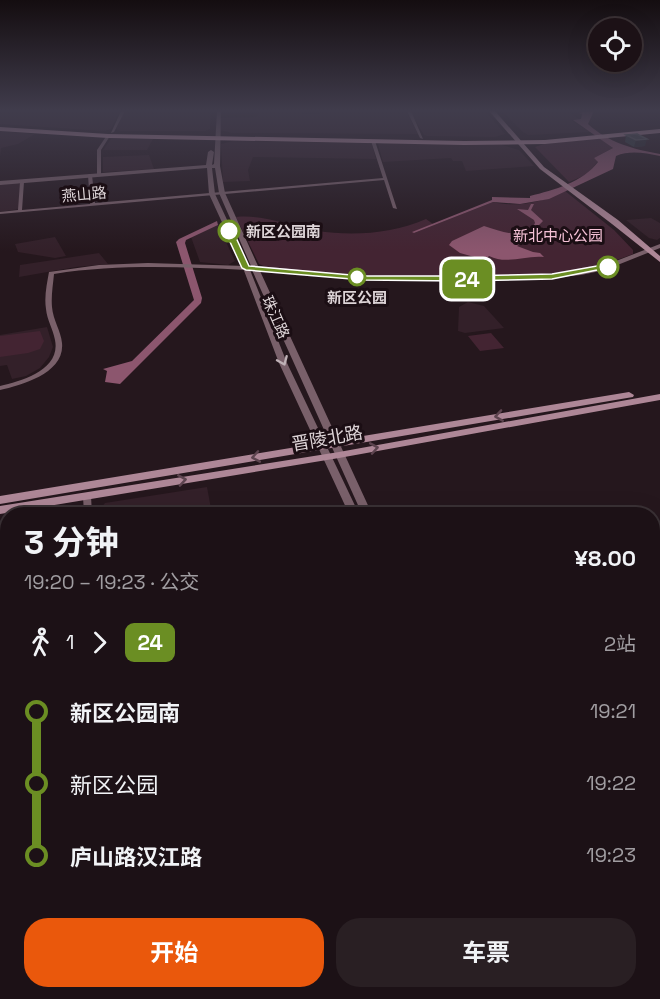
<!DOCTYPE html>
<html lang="zh">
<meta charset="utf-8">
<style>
:root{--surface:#1c1116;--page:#291f23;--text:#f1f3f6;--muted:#a09da1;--line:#3a3135;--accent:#ea580c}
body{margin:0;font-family:"Space Grotesk","Noto Sans SC",sans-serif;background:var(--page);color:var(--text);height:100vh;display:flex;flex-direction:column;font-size:22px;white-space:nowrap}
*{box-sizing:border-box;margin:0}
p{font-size:20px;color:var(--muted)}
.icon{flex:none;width:33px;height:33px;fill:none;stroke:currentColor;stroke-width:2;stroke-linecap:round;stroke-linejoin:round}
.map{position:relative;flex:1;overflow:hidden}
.drawer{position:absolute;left:0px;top:507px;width:660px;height:492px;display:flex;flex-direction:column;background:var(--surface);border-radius:24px 24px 0 0;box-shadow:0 6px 24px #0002,0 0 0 2px var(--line)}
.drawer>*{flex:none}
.badge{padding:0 12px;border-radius:9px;font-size:21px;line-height:39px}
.buttons{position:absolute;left:588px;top:18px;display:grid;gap:12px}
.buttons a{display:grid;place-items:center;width:54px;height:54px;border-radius:50%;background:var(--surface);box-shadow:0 6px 24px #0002,0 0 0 2px var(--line);font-size:30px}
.map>.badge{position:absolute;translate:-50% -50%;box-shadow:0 0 0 3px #fff}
.legs{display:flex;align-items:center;gap:9px;height:66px;padding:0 24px;font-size:20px}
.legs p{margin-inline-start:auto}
.headline{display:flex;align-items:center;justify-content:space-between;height:102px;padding:0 24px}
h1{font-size:33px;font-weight:700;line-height:45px}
.cta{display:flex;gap:12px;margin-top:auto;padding:12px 24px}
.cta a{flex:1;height:69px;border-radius:24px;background:var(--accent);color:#fff;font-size:24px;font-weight:700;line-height:69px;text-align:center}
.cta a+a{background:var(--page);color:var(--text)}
ul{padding:0 24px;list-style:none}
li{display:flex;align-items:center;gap:21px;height:72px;font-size:22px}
li i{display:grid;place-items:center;width:9px;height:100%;margin:0 8px;background:currentColor}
li i::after{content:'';width:15px;height:15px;margin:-8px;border:4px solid;border-radius:50%;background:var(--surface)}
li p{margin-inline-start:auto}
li:first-child i{background:linear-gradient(#0000 50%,currentColor 0)}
li:last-child i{background:linear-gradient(currentColor 50%,#0000 0)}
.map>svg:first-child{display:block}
.built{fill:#332029}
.green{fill:#432432}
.water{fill:#8c566e}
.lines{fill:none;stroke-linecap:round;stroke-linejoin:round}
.minor{fill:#79606a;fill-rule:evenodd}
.tertiary{fill:#79606a;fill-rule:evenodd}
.secondary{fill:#ae8797;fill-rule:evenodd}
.primary{fill:#d8a5ba;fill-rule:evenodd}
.wall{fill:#2f3f41}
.shaded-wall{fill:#23282c}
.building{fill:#424f51;stroke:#5a6466;stroke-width:1.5}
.oneway{stroke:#bfb1b6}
.oneway2{stroke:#5d444f}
.line-1{fill:#6b8e23;stroke:#fff;stroke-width:1.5}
.stop-1-dot{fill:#fff;stroke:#6b8e23;stroke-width:3}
.labels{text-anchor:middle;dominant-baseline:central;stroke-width:6;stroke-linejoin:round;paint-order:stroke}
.far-street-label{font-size:15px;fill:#ddd4d7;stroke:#1b0e14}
.far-stop-label{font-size:15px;font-weight:bold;fill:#ddd4d7;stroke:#1b0e14;text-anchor:start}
.far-park-label{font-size:15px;fill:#f6c2d7;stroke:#1b0e14}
.street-label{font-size:18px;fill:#ddd4d7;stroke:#1b0e14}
</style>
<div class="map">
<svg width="660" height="999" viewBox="0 0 660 999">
<rect width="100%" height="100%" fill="#25171d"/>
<path class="built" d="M0 111H120L111 129 104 131 0 124Z
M211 111 210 129 205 131H120L116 129 124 112H128Z
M258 111H302V114H320L321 111H406L418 134 232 133 220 130 221 118 257 117Z
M410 111H485L505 134 495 137 427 136 424 135Z
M502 111H567L579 119 571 120 590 132 528 135 523 132Z
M0 131 35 134 18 144 1 148 0 157Z
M111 139H153L147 150H103Z
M233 141 369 143 372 144 376 159 253 157 248 170 250 181 223 182 221 144Z
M382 143 502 145 519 150 534 166 466 171 462 161H453L451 158 383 162 378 144Z
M149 155 154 169 103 172V157Z
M17 183 21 184 19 209 0 212V184Z
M651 218 660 223V238L657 240 649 238 626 220Z
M218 225 235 261 228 265 200 262 191 237Z
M55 237 66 256 55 258 18 252 15 244Z
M99 253 108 264 76 267 19 277 20 265Z
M468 302 484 306 504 328 465 333 458 331 459 307Z
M47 327 53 347 49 357 40 368 26 376 12 379 7 365 0 366V335Z
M207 487 212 514H96L105 503Z
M660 848V999H609L606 992H652L653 851Z"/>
<path class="green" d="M600 138 613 148 594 158 598 161 588 174 569 182 535 147 544 144Z
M565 191 614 230 633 250V254C582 274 535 276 481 277 409 279 338 274 266 267L259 264 236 217C264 214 289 226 317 231 352 236 393 234 426 219L433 224 413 232 414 233 493 202C517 208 543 202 565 191Z
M40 331 44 341 40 349 28 353 0 357V336Z
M491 333 504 348 480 351 468 336Z"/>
<path class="water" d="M586 111H594L588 124C609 143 633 149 660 154V156C645 153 630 150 616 156L613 169 549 199 520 204 493 202 414 233 412 232 492 200V197L530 198V196C554 190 583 182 598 162L594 158 613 148 573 120 581 119 582 114 579 113Z
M531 204H534L531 210 543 221 537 227 538 231 515 238 520 244 517 246 533 252 540 253 544 257C525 255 507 265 489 256L485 260 460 253 449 245 452 241 484 226C501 231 512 237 531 231L535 223 534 220 517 209 528 210Z
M217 221 218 225 186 240 185 243 202 298 201 303 120 384 105 382 107 371 103 369 132 361 194 300 176 242 179 239Z"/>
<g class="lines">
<path class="minor" d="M121 111H125L114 132 111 133Z
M407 111H411L423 139 420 138Z
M107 135 110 136 101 150V175L99 176 97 175V150Z
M373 140 375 141 397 209 393 208 384 180 0 214V212L18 210 20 182 22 181 24 182 22 210 90 204 88 175 90 174 92 175 95 203 383 178 371 141Z
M148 263 246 266 249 268 246 270C182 267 118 264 54 274 53 285 51 296 52 307 53 320 61 331 62 343 65 373 22 385 0 390V386C22 381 61 370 55 340 53 329 47 320 46 309 44 297 47 283 49 272L99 265Z
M87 493 91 496 92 514H84L83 496Z"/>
<path class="tertiary" d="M217 111H221L220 166 225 193 258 266 363 276H528L581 271 603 266 660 244V248L605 270 581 275 528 280H363L260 271 372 514H362L252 270H250L287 363 359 514H349L279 363 243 268 209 194 207 168 0 185V181L206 165 208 152 211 150 214 152 212 165 214 164ZM212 168H215L219 193 251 266 249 267 215 194Z
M660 816V843L652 844V817Z
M39 992H79L75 999H34L37 993Z
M103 992H141L137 999H98L101 993Z
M553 992H589L592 999H556Z"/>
<path class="secondary" d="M489 111H495L544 167 618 220 660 256V262L612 224 540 169Z
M629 392 634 395 633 397 0 504V496Z
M660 394V400L339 458 0 514V506L339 452Z"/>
<path class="primary" d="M0 127 108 134 464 141 545 140 660 129V133L545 144 464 145 108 138 0 131Z"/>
</g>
<path class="wall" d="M626 135 645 146 634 147 625 142Z"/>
<path class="shaded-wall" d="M647 139 645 146 634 147 636 140Z"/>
<path class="building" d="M637 134 647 139 636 140 626 135Z"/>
<defs><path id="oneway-chevron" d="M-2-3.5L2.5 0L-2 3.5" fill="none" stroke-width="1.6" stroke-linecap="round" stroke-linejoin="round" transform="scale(1.5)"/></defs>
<use class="oneway" href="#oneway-chevron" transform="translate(283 361) rotate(67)"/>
<g class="oneway2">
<use href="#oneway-chevron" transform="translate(499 416) rotate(171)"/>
<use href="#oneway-chevron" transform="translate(374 448) rotate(-10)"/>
<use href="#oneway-chevron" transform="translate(256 457) rotate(170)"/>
<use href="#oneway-chevron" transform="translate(182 480) rotate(-9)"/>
</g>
<linearGradient id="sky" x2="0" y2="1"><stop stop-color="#140d10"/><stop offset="0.44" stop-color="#403c4c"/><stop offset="1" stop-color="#403c4c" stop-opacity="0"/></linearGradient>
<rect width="660" height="251" fill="url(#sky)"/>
<path class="line-1" d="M229 229 233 231 249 266 363 276H458L552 274 608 264 612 267 552 279 458 281 363 280 246 270 242 268 225 231Z"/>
<g class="stop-1-dot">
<circle cx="229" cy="231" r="10"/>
<circle cx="608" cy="267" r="10"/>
<circle cx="357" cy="277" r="8"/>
</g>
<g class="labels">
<g class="far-street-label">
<text transform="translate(84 194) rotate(-5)">燕山路</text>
<text transform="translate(276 317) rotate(66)">珠江路</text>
</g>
<g class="far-stop-label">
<text x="246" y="231">新区公园南</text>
<text x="357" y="297" text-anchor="middle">新区公园</text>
</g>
<g class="far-park-label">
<text x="558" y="235">新北中心公园</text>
</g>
<g class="street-label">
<text transform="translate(327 438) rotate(-10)">晋陵北路</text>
</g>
</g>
</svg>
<div class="buttons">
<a><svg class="icon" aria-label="locate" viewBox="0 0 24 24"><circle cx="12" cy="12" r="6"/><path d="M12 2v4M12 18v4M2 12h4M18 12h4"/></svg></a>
</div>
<b class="badge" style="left:467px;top:279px;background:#6b8e23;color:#fff">24</b>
<section class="drawer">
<div class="headline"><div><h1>3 分钟</h1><p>19:20 – 19:23 · 公交</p></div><b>¥8.00</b></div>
<div class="legs"><svg class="icon" aria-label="walk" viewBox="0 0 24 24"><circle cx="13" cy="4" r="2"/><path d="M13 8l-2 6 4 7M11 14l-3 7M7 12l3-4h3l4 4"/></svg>1<svg class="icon" aria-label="forward" viewBox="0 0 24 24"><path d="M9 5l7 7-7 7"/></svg><b class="badge" style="background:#6b8e23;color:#fff">24</b><p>2站</p></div>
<ul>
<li><i style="color:#6b8e23"></i><b>新区公园南</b><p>19:21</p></li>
<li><i style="color:#6b8e23"></i><span>新区公园</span><p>19:22</p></li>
<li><i style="color:#6b8e23"></i><b>庐山路汉江路</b><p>19:23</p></li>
</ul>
<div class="cta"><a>开始</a><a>车票</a></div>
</section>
</div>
